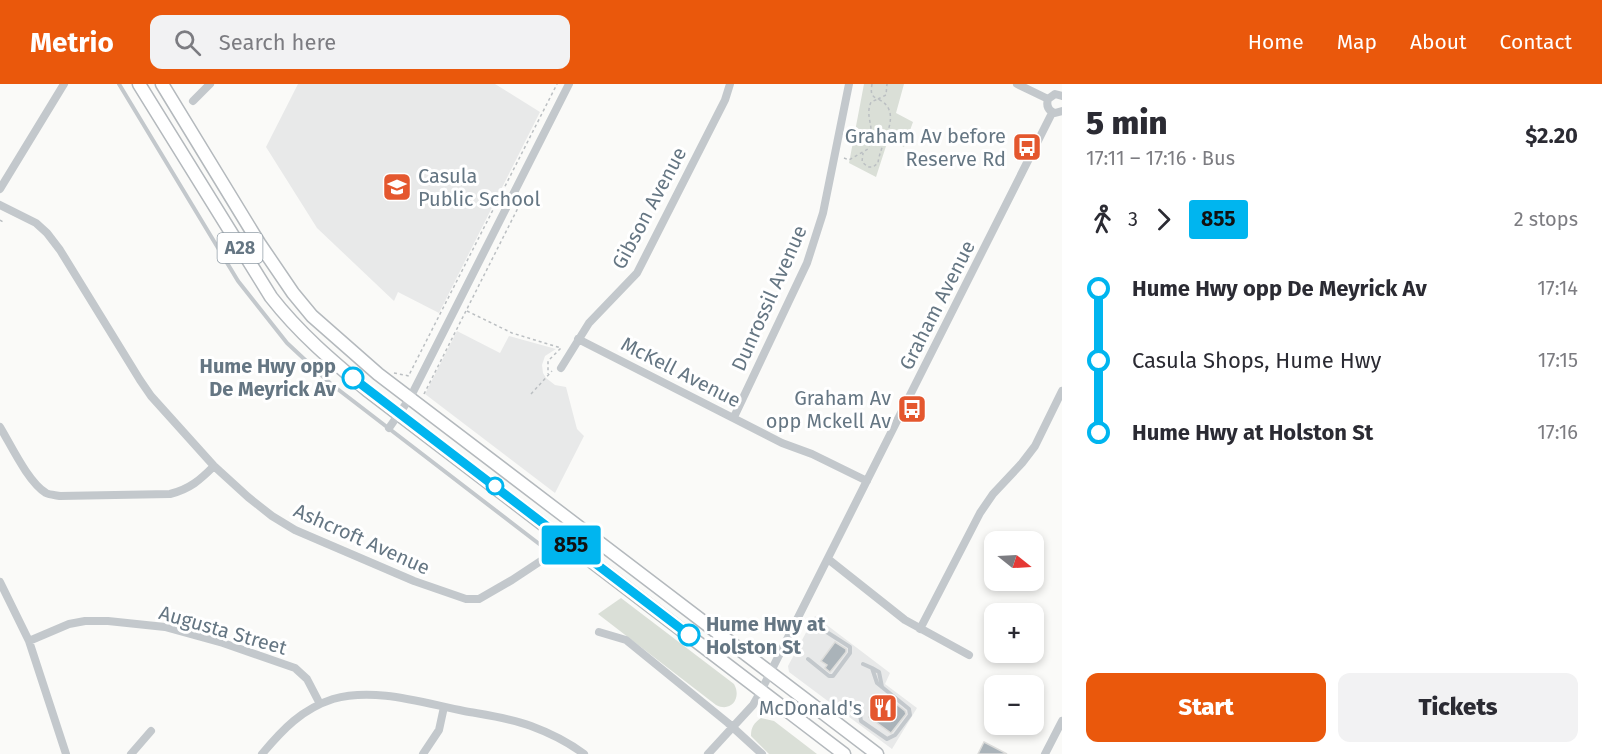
<!DOCTYPE html>
<meta charset="utf-8">
<style>
:root{--surface:#fff;--page:#f2f2f3;--text:#2b2b33;--muted:#7c7c81;--accent:#ea580c}
body{margin:0;font-family:"Fira Sans",sans-serif;background:var(--page);color:var(--text);height:100vh;display:flex;flex-direction:column;font-size:22px;white-space:nowrap}
*{box-sizing:border-box;margin:0}
p{font-size:20px;color:var(--muted)}
.icon{flex:none;width:33px;height:33px;fill:none;stroke:currentColor;stroke-width:2;stroke-linecap:round;stroke-linejoin:round}
.map{position:relative;flex:1;overflow:hidden}
.panel{display:flex;flex-direction:column;background:var(--surface);width:540px}
.panel>*{flex:none}
.badge{padding:0 12px;border-radius:4px;font-size:21px;line-height:39px}
.needle{width:39px;rotate:108deg}
.buttons{position:absolute;left:984px;top:447px;display:grid;gap:12px}
.buttons a{display:grid;place-items:center;width:60px;height:60px;border-radius:12px;background:var(--surface);box-shadow:0 3px 9px #0003;font-size:30px}
.map>.badge{position:absolute;translate:-50% -50%;box-shadow:0 0 0 3px #fff}
.legs{display:flex;align-items:center;gap:9px;height:66px;padding:0 24px;font-size:20px}
.legs p{margin-inline-start:auto}
.overview{display:flex;align-items:center;justify-content:space-between;height:102px;padding:0 24px}
h1{font-size:33px;font-weight:800;line-height:45px}
.primary-button{display:flex;gap:12px;margin-top:auto;padding:12px 24px}
.primary-button a{flex:1;height:69px;border-radius:12px;background:var(--accent);color:#fff;font-size:24px;font-weight:800;line-height:69px;text-align:center}
.primary-button a+a{background:var(--page);color:var(--text)}
ul{padding:0 24px;list-style:none}
li{display:flex;align-items:center;gap:21px;height:72px;font-size:22px}
li i{display:grid;place-items:center;width:9px;height:100%;margin:0 8px;background:currentColor}
li i::after{content:'';width:15px;height:15px;margin:-8px;border:4px solid;border-radius:50%;background:var(--surface)}
li p{margin-inline-start:auto}
li:first-child i{background:linear-gradient(#0000 50%,currentColor 0)}
li:last-child i{background:linear-gradient(currentColor 50%,#0000 0)}
header{display:flex;align-items:center;gap:36px;box-sizing:border-box;height:84px;padding:0 30px;background:var(--accent);color:#fff}
header strong{font-size:28px}
nav{display:flex;gap:33px;margin-inline-start:auto;font-size:21px}
.search{width:420px;height:54px;background:var(--page);display:flex;align-items:center;gap:15px;box-sizing:border-box;padding:0 21px;border-radius:12px;color:var(--muted);font-size:22px}
main{display:flex;flex:1;min-height:0}
.map>svg:first-child{display:block}
.built{fill:#e8e9e9}
.green{fill:#dadfd7}
.building{fill:#aab3b9;stroke:#dcdcda;stroke-width:1.5}
.lines{fill:none;stroke-linecap:round;stroke-linejoin:round}
.trunk-casing{stroke:#b4b9bd;stroke-width:15}
.path{stroke:#bbbfc2;stroke-width:1.5;stroke-dasharray:3 3;stroke-linecap:butt}
.service{stroke:#c3c8cc;stroke-width:4}
.minor{stroke:#c3c8cc;stroke-width:8}
.trunk{stroke:#fff;stroke-width:12}
.line-1-casing{stroke:#fff;stroke-width:14}
.line-1{stroke:#00b5ef;stroke-width:9}
.stop-1-dot{fill:#fff;stroke:#00b5ef;stroke-width:3}
.labels{text-anchor:middle;dominant-baseline:central;stroke-width:6;stroke-linejoin:round;paint-order:stroke}
.shield{fill:#fff;stroke:#939fa8;stroke-width:1.5}
.shield-label{font-size:18px;font-weight:bold;fill:#657683}
.poi-label{font-size:20px;fill:#657683;stroke:#fff;text-anchor:end}
.street-label{font-size:20px;fill:#657683;stroke:#fff}
.stop-label{font-size:20px;font-weight:bold;fill:#657683;stroke:#fff;text-anchor:end}
</style>
<header>
<strong>Metrio</strong>
<div class="search"><svg class="icon" aria-label="search" viewBox="0 0 24 24"><circle cx="10" cy="10" r="6"/><path d="M15 15l6 6"/></svg>Search here</div>
<nav><a>Home</a><a>Map</a><a>About</a><a>Contact</a></nav>
</header>
<main>
<div class="map">
<svg width="1062" height="670" viewBox="0 0 1062 670">
<rect width="100%" height="100%" fill="#fafaf8"/>
<path class="built" d="M298 0H495L540 28 439 229 398 208 394 217 317 144 266 63Z
M457 247 500 269 509 252 556 265 545 272 542 281 543 289 546 294 555 301 566 303 577 345 584 352 555 409 425 310Z
M815 532 890 589 885 600 917 624 892 665 789 588 788 582Z"/>
<path class="green" d="M864 0H904L896 29 913 38 904 63 893 57 887 59 876 93 849 79Z
M621 514 734 600C742 614 731 629 716 621L598 530Z
M761 634 774 637 817 670H769L751 652C751 643 754 639 761 634Z"/>
<path class="building" d="M835 558 846 565V568L830 588 825 584 827 581 821 577Z
M885 611 905 627 906 630 891 649 869 633Z
M984 658 1007 670H978Z"/>
<g class="lines">
<g class="trunk-casing">
<path id="trunk" d="M139 0 271 213C299 249 332 277 367 306L844 670
M162 0 259 159 293 209 312 232 378 290 877 670"/>
</g>
<path class="path" d="M872 0C871 7 870 12 878 15L886 11 887 0
M844 74 849 76 868 65C877 44 864 34 871 18L878 15C905 28 880 58 878 79L873 83H868L862 78 863 69
M0 136 3 138
M467 227 512 249 561 264 548 277V290
M394 289 409 292 410 289 557 0
M424 310 523 114
M531 310 552 287"/>
<path class="service" d="M119 0 238 197 287 259 331 300 551 469
M808 575 829 592H833L850 569V563L822 545
M872 584 879 588 882 603
M859 625 861 637 887 655 895 651 910 631 909 625 877 599 872 584 863 580"/>
<path class="minor" d="M1017 0 1048 15
M1048 15C1046 22 1048 27 1055 29L1062 27
M1048 15 1055 10 1062 12
M193 17 210 0
M0 105 64 0
M0 121 36 139 47 149 60 166 140 296 151 312 214 382 248 413 272 432 295 446 414 497 466 515H479L512 496 568 459 580 443
M578 255 782 359 812 370 867 397
M561 284 589 239 637 189 725 16 730 0
M734 333 807 179 823 129 849 0
M0 343C11 361 28 398 46 409 50 411 56 411 60 412L170 410C190 405 200 396 214 382
M389 344 410 314 569 0
M828 475 905 536 969 571
M0 498 29 557 66 670
M920 545 980 429 993 410 1022 379 1035 362 1062 307
M599 548 626 556 728 639 762 670
M29 557 69 540 85 537H108L165 543 223 559 295 584 307 595 320 620
M131 670 151 647
M262 670C283 645 302 625 333 615 375 603 423 619 464 627 486 631 510 634 531 642 550 649 568 658 584 670
M423 670 439 646 444 623
M708 670 753 621 761 607 1052 29
M1045 670 1062 637"/>
<use href="#trunk" class="trunk"/>
</g>
<g class="lines">
<g class="line-1-casing">
<path id="line-1" d="M353 294 689 551"/>
</g>
<use href="#line-1" class="line-1"/>
</g>
<defs>
<g id="bus-square" transform="scale(1.5)"><rect x="-9" y="-9" width="18" height="18" rx="4" fill="#e4572e" stroke="#fff"/><path d="M-5-6H5V4H4V6H2V4H-2V6H-4V4H-5ZM-3.5-4V0h7V-4ZM-3.5 1.2v1.5H-2V1.2ZM2 1.2v1.5H3.5V1.2Z" fill="#fff"/></g>
<g id="school-square" transform="scale(1.5)"><rect x="-9" y="-9" width="18" height="18" rx="4" fill="#e4572e" stroke="#fff"/><path d="M0-5L7-2L0 1L-7-2ZM-4 1L0 2.5L4 1V4Q0 6-4 4Z" fill="#fff"/></g>
<g id="restaurant-square" transform="scale(1.5)"><rect x="-9" y="-9" width="18" height="18" rx="4" fill="#e4572e" stroke="#fff"/><path d="M-5-6h1v4h1v-4h1v4h1v-4h1v5L-1.5 .5V6h-2V.5L-5-1ZM5-6V6H3V1.5H1.5Q1.5-4 5-6Z" fill="#fff"/></g>
</defs>
<g fill-rule="evenodd">
<use href="#bus-square" x="1027" y="63"/>
<use href="#school-square" x="397" y="103"/>
<use href="#bus-square" x="912" y="325"/>
<use href="#restaurant-square" x="883" y="624"/>
</g>
<g class="stop-1-dot">
<circle cx="353" cy="294" r="10"/>
<circle cx="495" cy="402" r="8"/>
<circle cx="689" cy="551" r="10"/>
</g>
<g class="labels">
<rect class="shield" x="217.5" y="149" width="45" height="30" rx="4.5"/>
<g class="shield-label">
<text x="240" y="164">A28</text>
</g>
<g class="poi-label">
<text x="1006" y="52">Graham Av before<tspan x="1006" dy="23">Reserve Rd</tspan></text>
<text x="418" y="92" text-anchor="start">Casula<tspan x="418" dy="23">Public School</tspan></text>
<text x="891" y="314">Graham Av<tspan x="891" dy="23">opp Mckell Av</tspan></text>
<text x="862" y="624">McDonald's</text>
</g>
<g class="street-label">
<text transform="translate(649 124) rotate(-62)">Gibson Avenue</text>
<text transform="translate(769 214) rotate(-66)">Dunrossil Avenue</text>
<text transform="translate(937 221) rotate(-63)">Graham Avenue</text>
<text transform="translate(681 288) rotate(27)">McKell Avenue</text>
<text transform="translate(362 455) rotate(24)">Ashcroft Avenue</text>
<text transform="translate(223 546) rotate(16)">Augusta Street</text>
</g>
<g class="stop-label">
<text x="336" y="282">Hume Hwy opp<tspan x="336" dy="23">De Meyrick Av</tspan></text>
<text x="706" y="540" text-anchor="start">Hume Hwy at<tspan x="706" dy="23">Holston St</tspan></text>
</g>
</g>
</svg>
<div class="buttons">
<a><svg class="needle" viewBox="-14 -14 28 28"><path d="M0-13l5 13h-10z" fill="#e53935"/><path d="M0 13l5-13h-10z" fill="#7c7c81"/></svg></a>
<a>+</a>
<a>−</a>
</div>
<b class="badge" style="left:571px;top:461px;background:#00b5ef;color:#111">855</b>
</div>
<section class="panel">
<div class="overview"><div><h1>5 min</h1><p>17:11 – 17:16 · Bus</p></div><b>$2.20</b></div>
<div class="legs"><svg class="icon" aria-label="walk" viewBox="0 0 24 24"><circle cx="13" cy="4" r="2"/><path d="M13 8l-2 6 4 7M11 14l-3 7M7 12l3-4h3l4 4"/></svg>3<svg class="icon" aria-label="forward" viewBox="0 0 24 24"><path d="M9 5l7 7-7 7"/></svg><b class="badge" style="background:#00b5ef;color:#111">855</b><p>2 stops</p></div>
<ul>
<li><i style="color:#00b5ef"></i><b>Hume Hwy opp De Meyrick Av</b><p>17:14</p></li>
<li><i style="color:#00b5ef"></i><span>Casula Shops, Hume Hwy</span><p>17:15</p></li>
<li><i style="color:#00b5ef"></i><b>Hume Hwy at Holston St</b><p>17:16</p></li>
</ul>
<div class="primary-button"><a>Start</a><a>Tickets</a></div>
</section>
</main>
